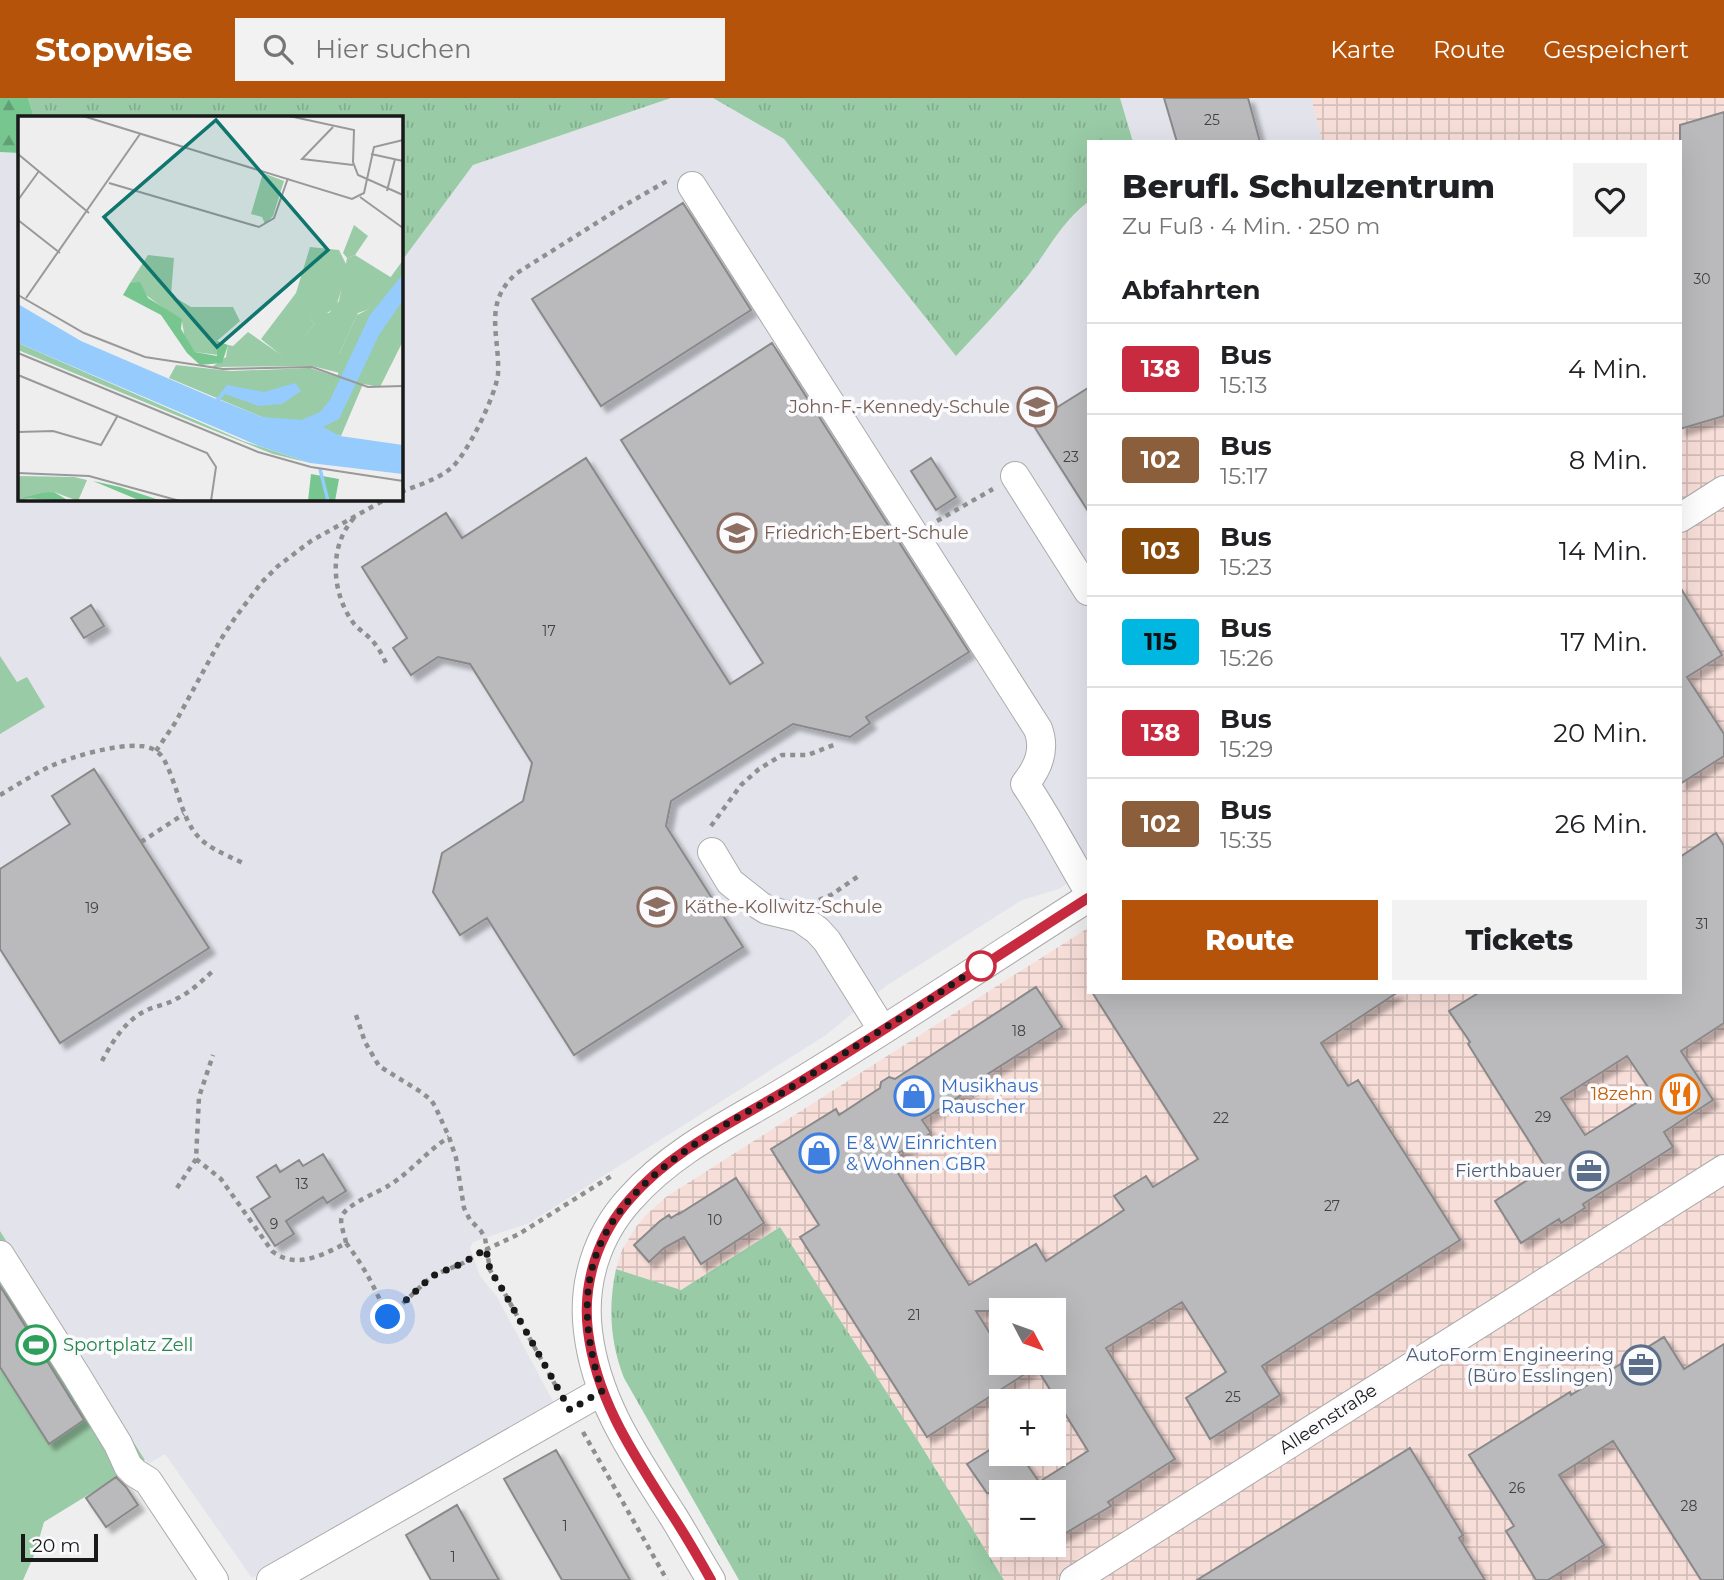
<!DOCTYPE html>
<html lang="de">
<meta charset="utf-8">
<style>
:root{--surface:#fff;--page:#f2f2f2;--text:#202124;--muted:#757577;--line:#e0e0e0;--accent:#b45309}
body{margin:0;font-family:Montserrat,sans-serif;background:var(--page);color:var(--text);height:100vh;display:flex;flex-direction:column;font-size:26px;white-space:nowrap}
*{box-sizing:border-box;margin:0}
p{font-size:23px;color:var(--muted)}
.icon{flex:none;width:38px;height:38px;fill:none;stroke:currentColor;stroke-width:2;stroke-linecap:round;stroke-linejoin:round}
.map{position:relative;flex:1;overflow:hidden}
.side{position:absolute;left:1087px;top:42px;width:595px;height:854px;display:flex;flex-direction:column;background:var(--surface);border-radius:0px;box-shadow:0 7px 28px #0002}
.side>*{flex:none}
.badge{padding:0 14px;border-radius:5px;font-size:24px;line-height:46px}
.needle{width:46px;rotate:131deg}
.buttons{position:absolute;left:989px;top:1200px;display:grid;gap:14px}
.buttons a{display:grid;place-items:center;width:77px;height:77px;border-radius:0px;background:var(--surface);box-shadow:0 7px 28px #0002;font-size:35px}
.scale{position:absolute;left:21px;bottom:18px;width:77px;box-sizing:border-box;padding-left:7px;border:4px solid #191919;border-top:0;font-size:19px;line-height:24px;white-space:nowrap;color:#191919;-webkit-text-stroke:5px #fbfbfd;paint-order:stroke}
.you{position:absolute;width:35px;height:35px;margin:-18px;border:5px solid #fff;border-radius:50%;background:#1a73e8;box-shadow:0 0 0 10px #1a73e833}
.map>.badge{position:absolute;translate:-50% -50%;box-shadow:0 0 0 4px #fff}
h2{padding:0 35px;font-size:26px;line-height:63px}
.round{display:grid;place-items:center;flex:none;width:74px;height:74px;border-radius:0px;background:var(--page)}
.head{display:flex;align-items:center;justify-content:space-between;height:119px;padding:0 35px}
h1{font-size:33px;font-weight:800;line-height:52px}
.cta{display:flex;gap:14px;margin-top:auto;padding:14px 35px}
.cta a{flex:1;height:80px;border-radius:0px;background:var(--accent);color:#fff;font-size:28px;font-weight:800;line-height:80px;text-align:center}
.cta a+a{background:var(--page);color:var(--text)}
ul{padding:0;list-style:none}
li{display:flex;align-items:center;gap:21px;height:91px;padding:0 35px;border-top:2px solid var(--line)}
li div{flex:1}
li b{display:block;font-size:26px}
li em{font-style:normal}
li .badge{min-width:77px;font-weight:700;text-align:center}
header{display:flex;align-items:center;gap:42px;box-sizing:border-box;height:98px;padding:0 35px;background:var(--accent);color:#fff}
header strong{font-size:33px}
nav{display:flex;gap:38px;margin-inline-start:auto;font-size:24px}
.search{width:490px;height:63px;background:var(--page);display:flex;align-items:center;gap:18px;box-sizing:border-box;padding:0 24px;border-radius:0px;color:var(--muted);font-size:26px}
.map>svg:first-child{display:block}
.built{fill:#e3e3ec}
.industrial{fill:url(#industrial-grid);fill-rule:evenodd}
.grass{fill:url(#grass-tufts)}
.forest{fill:url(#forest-firs)}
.pitch{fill:#99cba6}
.building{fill:#bababc;stroke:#89898a;stroke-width:2;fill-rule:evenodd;filter:url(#shadow)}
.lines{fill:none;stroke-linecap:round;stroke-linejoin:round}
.minor-casing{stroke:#ababac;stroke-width:30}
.path{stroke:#8f8f8f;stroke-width:4.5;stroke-dasharray:5 5;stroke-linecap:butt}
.minor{stroke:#fff;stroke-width:28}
.line-casing{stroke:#fff;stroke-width:16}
.line{stroke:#c82b40;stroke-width:10}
.walk{stroke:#191919;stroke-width:7;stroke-dasharray:0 12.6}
.stop-dot{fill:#fff;stroke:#c82b40;stroke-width:3.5}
.labels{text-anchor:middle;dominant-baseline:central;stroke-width:7;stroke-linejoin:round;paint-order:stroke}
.number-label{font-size:14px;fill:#414142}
.education-label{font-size:18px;fill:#785e54;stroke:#fbfbfd;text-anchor:start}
.shop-label{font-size:18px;fill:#366cbe;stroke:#fbfbfd;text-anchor:start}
.food-label{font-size:18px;fill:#c56008;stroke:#fbfbfd;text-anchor:end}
.service-label{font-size:18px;fill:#4e5e75;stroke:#fbfbfd;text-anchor:end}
.leisure-label{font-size:18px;fill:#27864d;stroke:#fbfbfd;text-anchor:start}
.street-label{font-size:18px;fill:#191919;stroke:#fbfbfd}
.inset-river{fill:none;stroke:#96cbfd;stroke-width:3.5}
.inset-road{fill:none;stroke:#999;stroke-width:2}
.view{fill:#0f766e;fill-opacity:0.15;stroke:#0f766e;stroke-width:3.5}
.inset-edge{fill:none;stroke:#191919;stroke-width:3.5}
</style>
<header>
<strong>Stopwise</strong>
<div class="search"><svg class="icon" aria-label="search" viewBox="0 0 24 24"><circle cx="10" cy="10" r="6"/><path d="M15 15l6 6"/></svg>Hier suchen</div>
<nav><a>Karte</a><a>Route</a><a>Gespeichert</a></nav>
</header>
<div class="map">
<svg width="1724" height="1482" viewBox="0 0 1724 1482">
<defs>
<pattern id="industrial-grid" width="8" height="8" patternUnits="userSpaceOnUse" patternTransform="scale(1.75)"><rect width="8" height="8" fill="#f8ded9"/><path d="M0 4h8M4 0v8" fill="none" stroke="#d4beba"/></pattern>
<pattern id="grass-tufts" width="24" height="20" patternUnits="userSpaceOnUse" patternTransform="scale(1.75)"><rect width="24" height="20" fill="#99cba6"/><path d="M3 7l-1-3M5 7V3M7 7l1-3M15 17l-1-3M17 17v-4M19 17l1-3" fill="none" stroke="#83ae8e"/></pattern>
<pattern id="forest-firs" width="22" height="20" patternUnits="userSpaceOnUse" patternTransform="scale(1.75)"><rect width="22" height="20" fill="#77c68f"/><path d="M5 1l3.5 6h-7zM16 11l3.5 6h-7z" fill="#61a074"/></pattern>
<filter id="shadow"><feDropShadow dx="6" dy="6" stdDeviation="2" flood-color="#0004"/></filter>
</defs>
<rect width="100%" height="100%" fill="#eeeeef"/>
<path class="built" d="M671 0H713L784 41 956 257 1021 187 1065 126 1076 115 1088 104V772L1059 791 1022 802 886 888 826 937 529 1125 473 1144 470 1150 480 1178 497 1199 555 1307 252 1480 165 1356 148 1366 0 1133V54L19 55V401H401V164L473 67Z
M1120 0H1311L1323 44H1133Z"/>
<path class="industrial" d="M1311 0H1724V1482H1004L922 1349 780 1129 681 1192 616 1171 622 1152 636 1129 646 1117 666 1099 1088 830V894H1680V44H1323ZM1001 1213H1054V1265H1001ZM1001 1304H1054V1356H1001ZM1001 1395H1054V1447H1001Z"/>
<path class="grass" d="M28 0H671L473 67 401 164V19H34Z
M713 0H1120L1133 44H1088V104C1060 125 1045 158 1023 184 1002 210 979 233 956 258L784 41Z
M780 1129 922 1349 1004 1482H739L624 1280C610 1244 608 1209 616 1171L681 1192Z"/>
<path class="forest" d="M0 0H28L34 19H19V55L0 54Z"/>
<path class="pitch" d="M0 558 17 584 27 579 45 609 0 636Z
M0 1133 145 1362 44 1424 35 1455 23 1482H0Z"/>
<path class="building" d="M1164 0H1248L1260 44H1177Z
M1724 14V318L1680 331V27Z
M683 105 751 212 601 308 532 201Z
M772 245 969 554 866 619 870 625 850 639 793 626 671 703 666 728 743 849 574 957 487 820 460 837 433 794 442 755 523 703 532 665 470 566 438 559 411 577 393 550 407 540 362 469 446 415 462 440 586 360 730 586 763 565 621 342Z
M1088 290V413L1032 325Z
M931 360 956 399 936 412 911 373Z
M1680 489 1722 557 1687 579 1724 636V658L1680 686Z
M91 507 104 528 84 540 71 520Z
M94 671 209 850 60 945 0 851V771L70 726 52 698Z
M1716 735 1724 748V925L1681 953 1713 1002 1664 1034 1673 1049 1583 1106 1585 1110 1561 1125 1559 1121 1521 1145 1495 1103 1546 1070 1468 946 1470 944 1449 913 1480 894H1680V759ZM1627 958 1652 995 1585 1037 1561 1000Z
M1036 889 1062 929 980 981 982 984 922 1022 931 1035 889 1061 969 1187 1036 1146 1046 1163 1124 1112 1114 1098 1146 1078 1153 1089 1198 1061 1092 894H1398L1321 945 1348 988 1358 982 1460 1142 1262 1268 1280 1297 1210 1341 1186 1300 1226 1274 1182 1204 1106 1250 1175 1361 1108 1404 1111 1408 1054 1442V1395H987L967 1366 1001 1345V1356H1020L1039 1384 1088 1353 1036 1269 927 1339 800 1139 819 1127 771 1051 836 1011 839 1017 880 990 881 984 889 979 895 981ZM976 1213H1054V1265H1001V1253Z
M323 1056 346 1093 327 1105 323 1099 286 1123 294 1136 275 1148 251 1111 270 1099 257 1079 276 1067 280 1074 299 1062 303 1068Z
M736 1080 764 1125 701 1166 684 1139 664 1150 649 1164 634 1147 660 1123 669 1117 671 1120 679 1115V1116Z
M0 1188 84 1322 49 1346 0 1269Z
M1664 1239 1684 1271 1724 1246V1482H1701L1613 1343 1559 1377 1604 1447 1548 1482H1536L1506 1433 1514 1428 1469 1357 1570 1294 1571 1297Z
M1410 1350 1463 1437 1459 1440 1485 1482H1197Z
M556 1352 630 1482H562L504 1381Z
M116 1379 126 1389 138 1407 106 1429 86 1400Z
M457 1407 499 1482H431L406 1437Z"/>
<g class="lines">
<g class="minor-casing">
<path id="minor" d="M692 88 1038 631C1046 652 1038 670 1025 686 1048 720 1067 757 1088 792
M1015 378 1088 493
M1680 420 1724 392
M712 754 730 784 759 807 767 812 800 820 817 832 827 843 882 931
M0 1157 76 1277 118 1346 128 1368 135 1375 148 1383 214 1482
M271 1482 602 1293
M711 1482C698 1461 686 1439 673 1418 636 1360 596 1304 588 1233 582 1185 597 1137 630 1101 674 1051 734 1024 790 990 891 929 989 863 1088 800
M1074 1482 1724 1071"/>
</g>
<path class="path" d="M401 394C416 388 436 382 450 371 466 359 496 297 498 276 500 237 482 205 517 175L625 107 667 83
M354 420C329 447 331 493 352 523 358 532 369 537 375 546 380 552 383 559 386 565
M937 423 993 391
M156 653 175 625 221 541 237 517 262 484 278 468 311 443 386 401
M0 697C17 687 34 676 51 668 73 658 117 646 140 648 148 648 158 652 163 660 169 670 173 683 177 694 192 741 199 745 243 765
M711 728 741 687 759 671 782 657H808L836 646
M141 744 184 716
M819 802 831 797 860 777
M356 917 365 944 379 968 421 994 431 1002 435 1008 449 1039 456 1060 464 1110 470 1122 481 1133 485 1140 490 1172 504 1194 557 1290
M102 963C112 944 125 923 145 913 155 908 166 907 176 901 191 894 203 882 215 871
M196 1061 221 1081 272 1153C295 1172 323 1157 346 1145 345 1137 339 1125 342 1118 346 1107 378 1094 388 1088 411 1074 427 1053 449 1039
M177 1090 196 1061 199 999 213 957
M346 1145C367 1172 382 1203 393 1235
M388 1219 432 1178 463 1165 481 1154 519 1136 613 1077
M583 1334 667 1482"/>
<use href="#minor" class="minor"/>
</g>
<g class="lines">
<g class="line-casing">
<path id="line" d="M711 1482C697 1457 683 1433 667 1409 632 1354 596 1300 588 1233 582 1185 598 1137 630 1101 673 1051 734 1024 790 990 891 929 989 863 1088 800"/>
</g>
<use href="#line" class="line"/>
<path class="walk" d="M388 1219 432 1178 463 1165 486 1151 490 1172 504 1194 570 1312 602 1293C558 1158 616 1093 728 1025 749 1012 772 1002 793 988 839 959 886 929 932 900 948 889 964 878 981 868"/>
</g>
<defs>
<g id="school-ring" transform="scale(2.0125)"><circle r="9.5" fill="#fbfbfd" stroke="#8d6e63" stroke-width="1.5"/><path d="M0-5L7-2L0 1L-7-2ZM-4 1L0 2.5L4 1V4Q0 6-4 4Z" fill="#8d6e63"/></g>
<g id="restaurant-ring" transform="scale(2.0125)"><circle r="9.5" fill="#fbfbfd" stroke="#e8710a" stroke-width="1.5"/><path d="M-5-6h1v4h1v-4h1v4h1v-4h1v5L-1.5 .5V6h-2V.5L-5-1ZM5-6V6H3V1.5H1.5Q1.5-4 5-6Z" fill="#e8710a"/></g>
<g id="shop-ring" transform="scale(2.0125)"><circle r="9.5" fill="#fbfbfd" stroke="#3f7fe0" stroke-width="1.5"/><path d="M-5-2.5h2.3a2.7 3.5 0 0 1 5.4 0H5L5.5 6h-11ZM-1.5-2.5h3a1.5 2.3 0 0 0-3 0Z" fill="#3f7fe0"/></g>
<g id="office-ring" transform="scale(2.0125)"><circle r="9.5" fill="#fbfbfd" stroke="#5c6f8a" stroke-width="1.5"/><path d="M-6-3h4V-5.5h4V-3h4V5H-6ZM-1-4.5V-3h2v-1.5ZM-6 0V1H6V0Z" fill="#5c6f8a"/></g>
<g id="stadium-ring" transform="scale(2.0125)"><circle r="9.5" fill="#fbfbfd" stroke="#2e9e5b" stroke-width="1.5"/><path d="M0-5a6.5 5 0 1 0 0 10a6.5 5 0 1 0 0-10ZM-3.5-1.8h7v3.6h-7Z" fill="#2e9e5b"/></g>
</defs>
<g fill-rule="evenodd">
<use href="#school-ring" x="1037" y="309"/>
<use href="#school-ring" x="737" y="435"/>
<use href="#school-ring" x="657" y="809"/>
<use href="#restaurant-ring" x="1680" y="996"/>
<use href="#shop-ring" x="914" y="998"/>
<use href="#shop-ring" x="819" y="1055"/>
<use href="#office-ring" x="1589" y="1073"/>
<use href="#stadium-ring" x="36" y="1247"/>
<use href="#office-ring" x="1641" y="1267"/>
</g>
<circle class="stop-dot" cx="981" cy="868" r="14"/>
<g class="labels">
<g class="number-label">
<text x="1212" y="22">25</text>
<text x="1702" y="181">30</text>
<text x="1071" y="359">23</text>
<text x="549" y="533">17</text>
<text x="92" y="810">19</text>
<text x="1702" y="826">31</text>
<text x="1019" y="933">18</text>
<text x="1543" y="1019">29</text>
<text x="1221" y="1020">22</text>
<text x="302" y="1086">13</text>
<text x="1332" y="1108">27</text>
<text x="715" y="1122">10</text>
<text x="274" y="1126">9</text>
<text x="914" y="1217">21</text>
<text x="1233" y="1299">25</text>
<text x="1517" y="1390">26</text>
<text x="1689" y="1408">28</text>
<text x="565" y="1428">1</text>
<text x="453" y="1459">1</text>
</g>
<g class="education-label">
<text x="1010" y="309" text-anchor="end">John-F.-Kennedy-Schule</text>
<text x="764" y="435">Friedrich-Ebert-Schule</text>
<text x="684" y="809">Käthe-Kollwitz-Schule</text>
</g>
<g class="shop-label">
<text x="941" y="988">Musikhaus<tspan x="941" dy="21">Rauscher</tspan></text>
<text x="846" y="1045">E &amp; W Einrichten<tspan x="846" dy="21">&amp; Wohnen GBR</tspan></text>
</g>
<g class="food-label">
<text x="1653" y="996">18zehn</text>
</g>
<g class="service-label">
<text x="1562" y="1073">Fierthbauer</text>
<text x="1614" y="1257">AutoForm Engineering<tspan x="1614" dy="21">(Büro Esslingen)</tspan></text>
</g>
<g class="leisure-label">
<text x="63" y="1247">Sportplatz Zell</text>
</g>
<g class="street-label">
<text transform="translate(1328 1321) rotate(-33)">Alleenstraße</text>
</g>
</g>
<g transform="translate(18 18)">
<rect width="385" height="385" fill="#eeeeef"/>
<path d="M245 57 266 65 255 100 247 108 244 101 233 98ZM130 139 156 142 153 179 173 191H215L222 205 199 225 200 239 177 236 167 223 164 206 112 167ZM337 139 374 162 349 194 340 197 321 238 322 257 294 250 194 251 208 241 210 229 215 230 230 216 269 243 297 207 289 202 294 196 311 197 321 185 329 142ZM0 227 225 325 292 347 255 338 187 311 0 234ZM0 360 56 361 69 364 60 385 36 376 0 385Z" fill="#99cba6"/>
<path d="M122 166 130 182 164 203 163 213 177 236 199 240V225L210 229 204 247 182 249 169 237 143 199 105 179 112 167ZM293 358 321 363 317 385H290ZM75 365 102 371 144 385H123ZM36 376 51 385 4 382 24 377Z" fill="#77c68f"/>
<path d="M336 109 350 120 337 139 329 142 325 137ZM385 144V225L362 271 345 268 323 320 244 301 151 262 158 249 213 255 292 252 320 261 321 238 339 199 349 194Z" fill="#99cba6"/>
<path d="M292 131 321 134 330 152 318 191 306 199 293 197 290 202 297 207 269 244 243 223 278 177Z" fill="#99cba6"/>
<path d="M385 158V184L361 219 321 303 305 311 322 320 385 329V358L292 347 241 330 0 227V188L63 225 198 283 209 269 246 276 277 267 283 275 264 288 241 290 207 278 202 284 244 301 283 304 302 296 312 284 352 199Z" fill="#96cbfd"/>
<path class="inset-river" d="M302 353 310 385"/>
<path class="inset-road" d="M65 0 334 83 346 77 356 31 385 24M271 0 336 14 335 46 340 59 385 79M315 11 284 43 335 49M0 38 71 97M353 38 385 45M91 67 241 111 256 102 270 62M369 75 377 43M342 81 385 112M0 84 21 55M0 104 42 137M0 179 66 217 127 241 205 253 294 251 350 271 385 270M8 182 122 18M0 237 240 336 293 351 385 365M0 259 189 337 198 351 193 385M0 316 35 315 83 329 100 299M0 357 71 360 162 385"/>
<path class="view" d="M198 4 310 134 199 231 86 101Z"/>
<rect width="385" height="385" class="inset-edge"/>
</g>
</svg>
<div class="buttons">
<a><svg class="needle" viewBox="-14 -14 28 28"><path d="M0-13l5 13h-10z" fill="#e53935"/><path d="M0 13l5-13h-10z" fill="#757577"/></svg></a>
<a>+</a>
<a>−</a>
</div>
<div class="scale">20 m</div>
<div class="you" style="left:388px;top:1219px"></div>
<section class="side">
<div class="head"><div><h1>Berufl. Schulzentrum</h1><p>Zu Fuß · 4 Min. · 250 m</p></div><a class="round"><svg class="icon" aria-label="heart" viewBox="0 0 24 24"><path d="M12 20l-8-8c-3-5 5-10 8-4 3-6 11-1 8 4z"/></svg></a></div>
<h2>Abfahrten</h2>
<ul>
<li><span class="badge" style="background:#c82b40;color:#fff">138</span><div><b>Bus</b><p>15:13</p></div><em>4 Min.</em></li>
<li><span class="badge" style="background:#8b5e3c;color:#fff">102</span><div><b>Bus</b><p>15:17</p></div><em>8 Min.</em></li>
<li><span class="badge" style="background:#874a0a;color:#fff">103</span><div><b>Bus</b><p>15:23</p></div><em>14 Min.</em></li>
<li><span class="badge" style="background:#00b7e1;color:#111">115</span><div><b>Bus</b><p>15:26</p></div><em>17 Min.</em></li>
<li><span class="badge" style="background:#c82b40;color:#fff">138</span><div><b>Bus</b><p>15:29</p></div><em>20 Min.</em></li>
<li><span class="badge" style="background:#8b5e3c;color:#fff">102</span><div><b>Bus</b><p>15:35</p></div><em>26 Min.</em></li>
</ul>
<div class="cta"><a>Route</a><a>Tickets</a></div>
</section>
</div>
